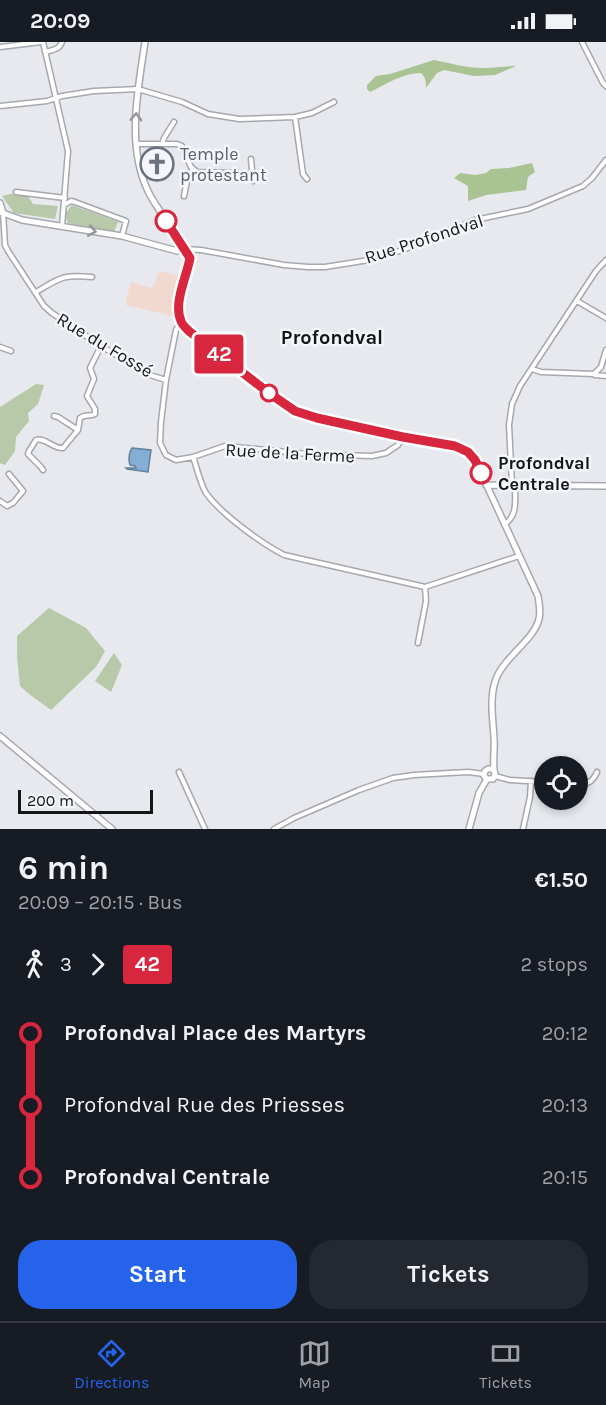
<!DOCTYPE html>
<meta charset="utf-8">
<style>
:root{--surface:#171b24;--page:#242831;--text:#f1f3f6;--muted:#9ea1a6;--line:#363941;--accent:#2563eb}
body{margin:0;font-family:Karla,sans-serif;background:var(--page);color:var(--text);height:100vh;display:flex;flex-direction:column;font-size:22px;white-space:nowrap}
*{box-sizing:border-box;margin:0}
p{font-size:20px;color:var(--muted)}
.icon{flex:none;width:33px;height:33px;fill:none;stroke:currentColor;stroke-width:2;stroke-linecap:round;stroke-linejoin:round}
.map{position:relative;height:787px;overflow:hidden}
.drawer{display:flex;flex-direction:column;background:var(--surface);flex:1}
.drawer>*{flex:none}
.badge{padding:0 12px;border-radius:4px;font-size:21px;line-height:39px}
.controls{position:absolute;left:534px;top:714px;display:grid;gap:12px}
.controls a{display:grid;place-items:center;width:54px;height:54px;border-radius:50%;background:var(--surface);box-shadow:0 3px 9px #0003;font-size:30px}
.scale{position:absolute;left:18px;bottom:15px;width:135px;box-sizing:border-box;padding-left:6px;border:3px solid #141516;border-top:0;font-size:16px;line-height:21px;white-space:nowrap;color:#141516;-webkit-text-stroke:4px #f4f6fc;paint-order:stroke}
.map>.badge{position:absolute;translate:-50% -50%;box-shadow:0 0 0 3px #fff}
.legs{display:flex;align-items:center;gap:9px;height:66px;padding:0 18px;font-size:20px}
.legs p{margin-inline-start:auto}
.summary{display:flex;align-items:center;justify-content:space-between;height:102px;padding:0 18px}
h1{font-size:33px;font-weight:700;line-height:45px}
.button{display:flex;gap:12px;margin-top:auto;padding:12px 18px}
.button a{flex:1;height:69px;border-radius:24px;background:var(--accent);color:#fff;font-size:24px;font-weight:700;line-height:69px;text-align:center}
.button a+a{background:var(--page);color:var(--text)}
ul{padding:0 18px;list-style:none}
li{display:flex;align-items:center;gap:21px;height:72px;font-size:22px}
li i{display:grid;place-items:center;width:9px;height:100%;margin:0 8px;background:currentColor}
li i::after{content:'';width:15px;height:15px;margin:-8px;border:4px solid;border-radius:50%;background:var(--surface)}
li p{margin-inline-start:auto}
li:first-child i{background:linear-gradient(#0000 50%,currentColor 0)}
li:last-child i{background:linear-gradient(currentColor 50%,#0000 0)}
.status{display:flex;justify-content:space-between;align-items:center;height:42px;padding:0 30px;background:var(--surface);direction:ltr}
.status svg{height:16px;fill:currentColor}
.tabs{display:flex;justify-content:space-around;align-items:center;height:84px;border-top:2px solid var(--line);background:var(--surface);font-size:16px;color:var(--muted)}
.tabs a{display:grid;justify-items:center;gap:3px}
.tabs .selected{color:var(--accent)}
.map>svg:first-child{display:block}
.education{fill:#f2d9d0}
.green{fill:#b7c9a8}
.forest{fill:#a9c393}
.water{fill:#85aed4;stroke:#63809b;stroke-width:1.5}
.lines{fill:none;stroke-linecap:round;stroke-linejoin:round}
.street-casing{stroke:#a6a8ad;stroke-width:7}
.secondary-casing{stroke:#a6a8ad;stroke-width:8}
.street{stroke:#fff;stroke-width:4}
.secondary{stroke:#fff;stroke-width:5}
.oneway{stroke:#959696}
.line-1-casing{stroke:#fff;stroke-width:14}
.line-1{stroke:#d7263d;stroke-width:9}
.stop-1-dot{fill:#fff;stroke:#d7263d;stroke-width:3}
.labels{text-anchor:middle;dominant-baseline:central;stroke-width:5;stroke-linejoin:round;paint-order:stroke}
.worship-label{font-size:18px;fill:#5b616d;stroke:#f4f6fc;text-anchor:start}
.street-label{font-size:18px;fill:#141516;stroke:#f4f6fc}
.stop-label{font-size:18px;font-weight:bold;fill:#141516;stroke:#f4f6fc;text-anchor:start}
.neighbourhood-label{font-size:20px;font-weight:bold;fill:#141516;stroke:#f4f6fc}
</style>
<div class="status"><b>20:09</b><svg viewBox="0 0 49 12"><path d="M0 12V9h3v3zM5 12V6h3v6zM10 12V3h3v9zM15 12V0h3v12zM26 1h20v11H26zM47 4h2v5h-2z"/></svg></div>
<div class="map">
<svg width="606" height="787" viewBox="0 0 606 787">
<rect width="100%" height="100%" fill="#e7e9ee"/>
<path class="education" d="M160 229 182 235 175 262 176 275 126 263V258L131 240 152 246Z"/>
<path class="green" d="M10 152 28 154 33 162 58 164 55 177 14 171 2 154Z
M72 163 118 180 114 190 68 181 65 172Z
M36 342 44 343 38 362 28 371 29 379 16 395 15 409 5 423 0 421V365Z
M49 566 86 586 105 609 96 625 51 668 29 652 20 644 17 615V594Z
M114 611 122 623 111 650 95 639Z"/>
<path class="forest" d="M434 18C450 21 466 26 482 26 494 26 505 24 516 24L495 33 474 34 444 28 437 31 426 46C426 40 426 36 421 31 403 31 386 42 370 50L367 47V43L376 34 390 32Z
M532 121 535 130 528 135 526 148 486 153 468 159V144L454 136 460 131 475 133 486 131 491 127 509 126Z"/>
<path class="water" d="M132 406 151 408 148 430 127 427 126 426H136L135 424 130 423C128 418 129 410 132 406Z"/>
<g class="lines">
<g class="street-casing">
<path id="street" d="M43 0 68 109 62 184
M582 0 603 41 606 44
M0 5 41 0
M45 10C52 8 59 8 62 0
M0 64 47 59 62 54 94 49 138 47 182 60 208 72 239 77 295 75 312 71 334 60
M295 75 303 132 307 137
M136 102H177L182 104 191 125 197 130 236 131 253 133
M162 102 164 96 174 80
M251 117 253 139
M16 150 65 156
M184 154 188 134 193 127
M64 163 71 159 75 160 126 179 122 194
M0 171H3L5 203 8 209 44 264 52 271 101 304 150 333 166 338
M184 207 201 208 284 223 308 225H325L369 218 403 208 475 178 528 167 583 144 592 136 606 118
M36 250C60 236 63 232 92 235
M577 259 606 276
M181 280 176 288 166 338 161 380 160 401 166 413 176 418 193 415 225 404 308 412 372 414 386 411 398 403 403 395
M0 305 11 309
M532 327 541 330 594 332 601 325 606 308
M595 333 606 334
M54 374 58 375 78 388
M193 415C197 426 200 441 206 451 221 472 261 501 284 513L425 545 519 514
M43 428 41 425 28 412 29 409 36 398C45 395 53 407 63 406L78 388 80 376C85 372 90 375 95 372V367L87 354 94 337 90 326 101 304
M512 443 509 383 512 362 520 344 596 229 606 218
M0 459 7 464 13 461 23 449 9 432
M504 482C518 475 515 457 515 443
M418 601 426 559 425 545
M179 730 205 787
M495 734 510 738 544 740
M578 742C588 743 593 739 597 730
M274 787 294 776 359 748 393 736 414 733 468 730 484 732
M523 787 530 755 531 739"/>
</g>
<g class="secondary-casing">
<path id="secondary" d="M145 0C138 48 126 103 148 149 151 156 156 163 160 169 169 185 179 200 190 216L188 226 177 264 181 280 190 290 269 351 300 371 403 395 455 404 468 410 475 418 538 554C539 561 541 570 539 577 534 598 504 615 496 637 489 655 493 677 494 696 495 707 492 724 495 732L493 737H487
M0 161 3 171 22 178 122 194 177 209 184 207
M486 443 606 444
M0 694 112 787
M487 737 484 734 485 729 488 727H493
M469 787 479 751 487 737"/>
</g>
<use href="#street" class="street"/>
<use href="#secondary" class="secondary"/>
</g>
<defs><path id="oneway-chevron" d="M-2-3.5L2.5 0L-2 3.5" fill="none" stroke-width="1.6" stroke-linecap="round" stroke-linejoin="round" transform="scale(1.5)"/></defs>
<g class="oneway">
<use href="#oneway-chevron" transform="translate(136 75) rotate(-87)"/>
<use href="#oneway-chevron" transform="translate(92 189) rotate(10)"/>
</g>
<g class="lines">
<g class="line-1-casing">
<path id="line-1" d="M166 179 190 216C187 234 173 261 181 279 182 283 187 287 190 290L269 351 295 369 317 376 403 395 455 404 468 410 475 418 481 431"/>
</g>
<use href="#line-1" class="line-1"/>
</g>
<defs>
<g id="church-ring" transform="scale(1.725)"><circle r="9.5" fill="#f4f6fc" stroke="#6b7280" stroke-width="1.5"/><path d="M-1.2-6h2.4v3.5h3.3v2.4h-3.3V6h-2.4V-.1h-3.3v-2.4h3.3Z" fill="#6b7280"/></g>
</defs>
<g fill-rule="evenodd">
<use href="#church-ring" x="157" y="122"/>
</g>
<g class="stop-1-dot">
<circle cx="166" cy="179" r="10"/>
<circle cx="269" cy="351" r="8"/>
<circle cx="481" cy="431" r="10"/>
</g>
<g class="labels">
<g class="worship-label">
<text x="180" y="112">Temple<tspan x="180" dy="21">protestant</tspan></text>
</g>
<g class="street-label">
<text transform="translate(424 197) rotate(-18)">Rue Profondval</text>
<text transform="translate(105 303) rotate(31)">Rue du Fossé</text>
<text transform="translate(290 411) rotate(3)">Rue de la Ferme</text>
</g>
<g class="stop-label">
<text x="498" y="421">Profondval<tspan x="498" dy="21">Centrale</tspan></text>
</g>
<g class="neighbourhood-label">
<text x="332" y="295">Profondval</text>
</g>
</g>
</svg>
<div class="controls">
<a><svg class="icon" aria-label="locate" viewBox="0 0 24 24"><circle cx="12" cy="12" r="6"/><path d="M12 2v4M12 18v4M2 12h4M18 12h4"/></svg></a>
</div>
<div class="scale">200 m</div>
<b class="badge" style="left:219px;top:312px;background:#d7263d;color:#fff">42</b>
</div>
<section class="drawer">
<div class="summary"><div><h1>6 min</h1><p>20:09 – 20:15 · Bus</p></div><b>€1.50</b></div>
<div class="legs"><svg class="icon" aria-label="walk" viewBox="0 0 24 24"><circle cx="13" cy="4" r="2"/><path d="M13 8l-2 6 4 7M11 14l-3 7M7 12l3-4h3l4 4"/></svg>3<svg class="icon" aria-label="forward" viewBox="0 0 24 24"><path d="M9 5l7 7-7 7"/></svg><b class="badge" style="background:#d7263d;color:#fff">42</b><p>2 stops</p></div>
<ul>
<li><i style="color:#d7263d"></i><b>Profondval Place des Martyrs</b><p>20:12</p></li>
<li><i style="color:#d7263d"></i><span>Profondval Rue des Priesses</span><p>20:13</p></li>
<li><i style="color:#d7263d"></i><b>Profondval Centrale</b><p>20:15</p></li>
</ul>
<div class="button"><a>Start</a><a>Tickets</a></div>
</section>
<nav class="tabs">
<a class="selected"><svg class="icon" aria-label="directions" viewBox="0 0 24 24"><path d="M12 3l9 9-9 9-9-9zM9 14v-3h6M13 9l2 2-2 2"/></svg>Directions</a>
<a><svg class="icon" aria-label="map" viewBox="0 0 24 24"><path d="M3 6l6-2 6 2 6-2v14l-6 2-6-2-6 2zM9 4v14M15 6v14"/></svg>Map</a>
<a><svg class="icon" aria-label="tickets" viewBox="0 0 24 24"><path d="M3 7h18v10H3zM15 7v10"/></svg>Tickets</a>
</nav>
